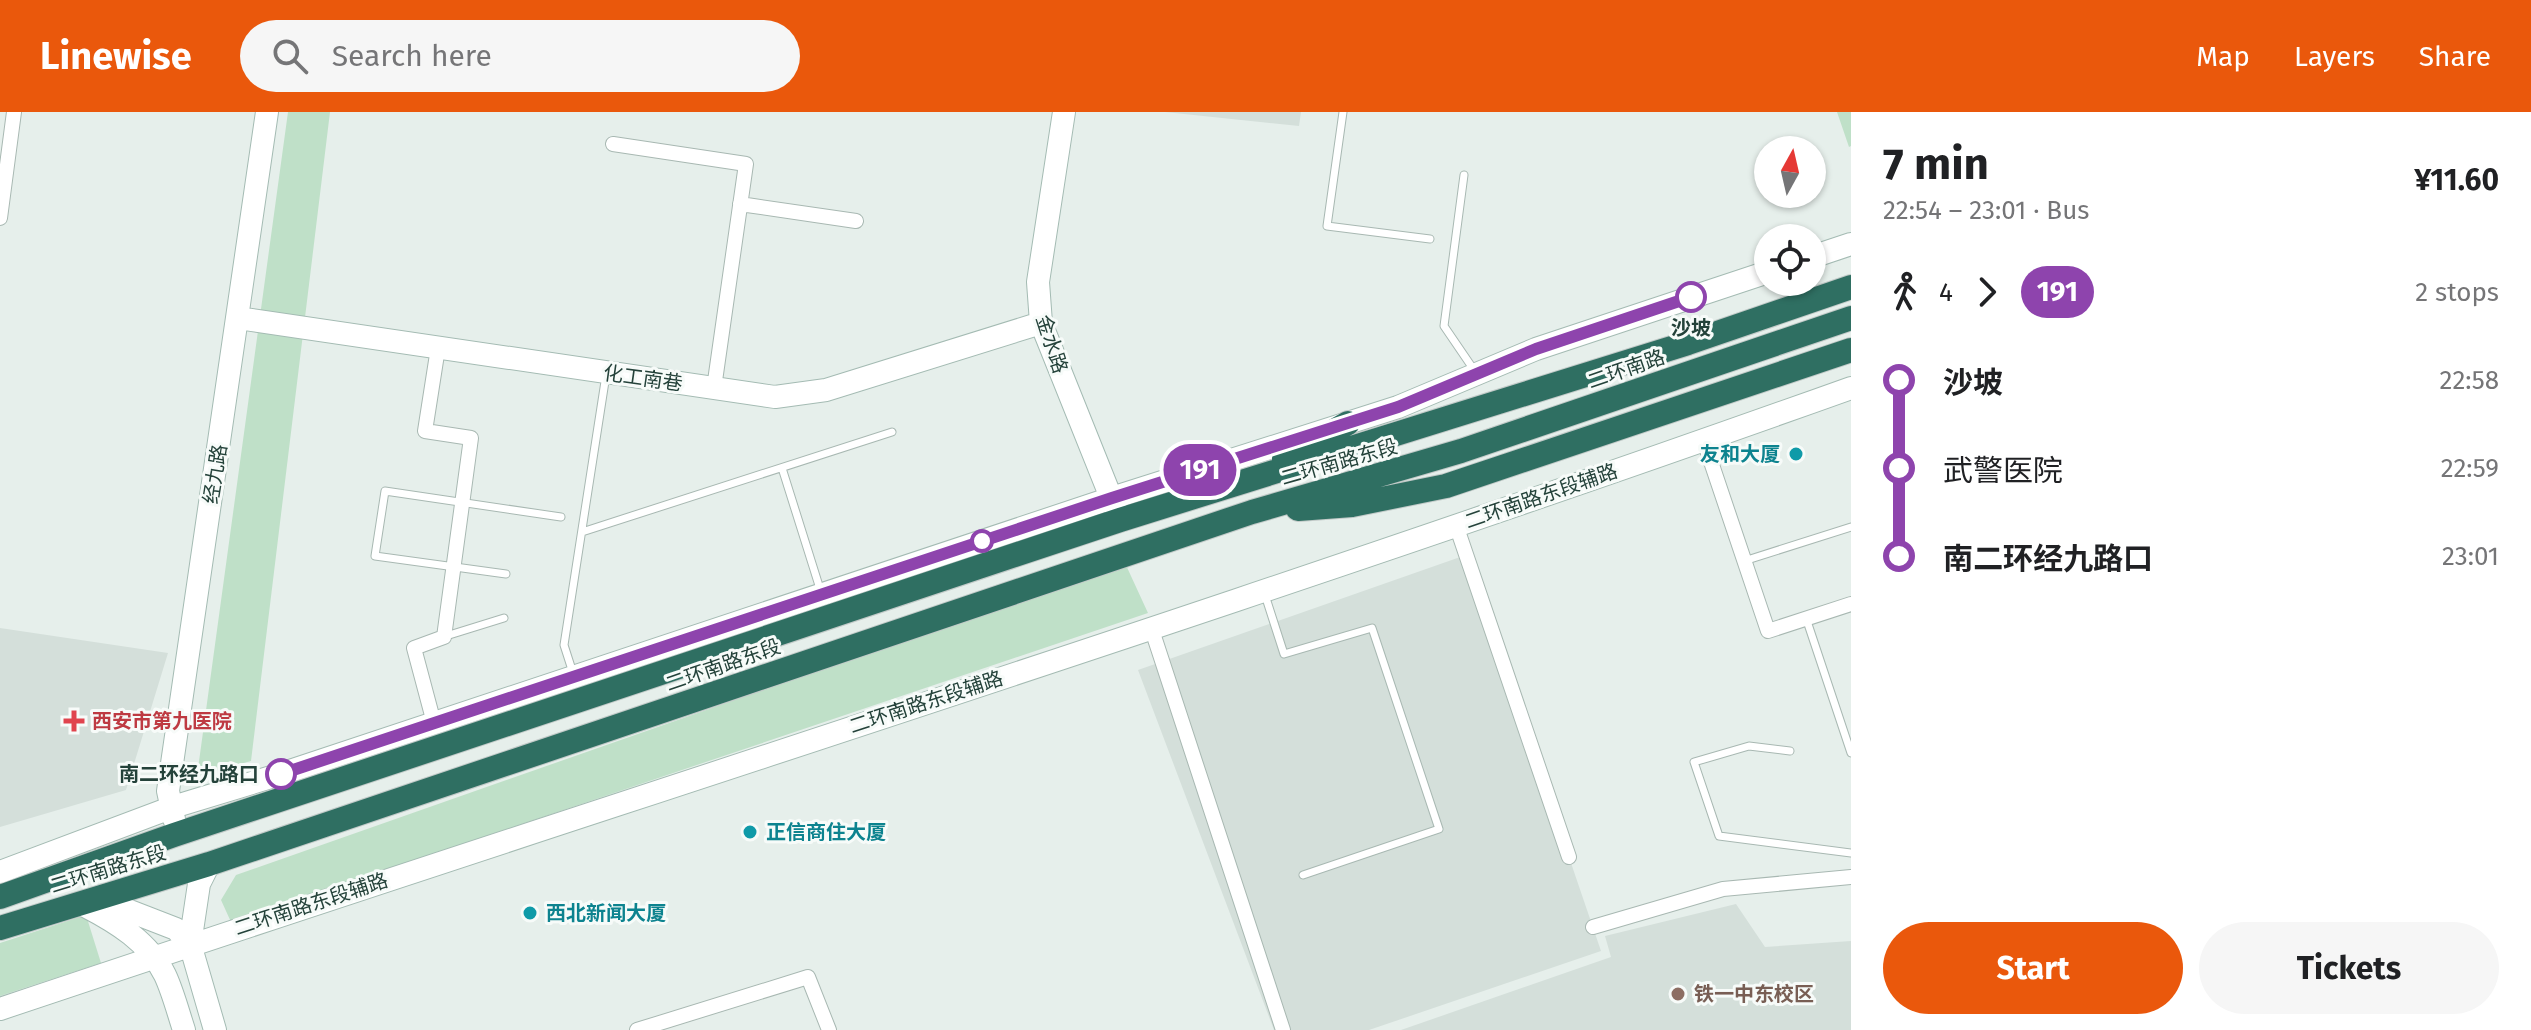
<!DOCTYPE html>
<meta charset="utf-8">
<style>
:root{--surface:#fff;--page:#f6f6f6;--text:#202124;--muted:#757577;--accent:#ea580c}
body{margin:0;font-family:"Fira Sans","Noto Sans SC",sans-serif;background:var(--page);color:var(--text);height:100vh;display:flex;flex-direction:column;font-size:30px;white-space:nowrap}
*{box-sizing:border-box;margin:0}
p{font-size:26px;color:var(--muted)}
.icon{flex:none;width:44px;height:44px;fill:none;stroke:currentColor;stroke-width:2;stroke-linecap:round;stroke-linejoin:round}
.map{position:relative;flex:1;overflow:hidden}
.side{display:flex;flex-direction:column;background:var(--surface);width:680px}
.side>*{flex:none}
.badge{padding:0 16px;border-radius:26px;font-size:28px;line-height:52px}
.needle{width:52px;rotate:8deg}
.buttons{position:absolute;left:1754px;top:24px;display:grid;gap:16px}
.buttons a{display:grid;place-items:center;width:72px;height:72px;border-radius:50%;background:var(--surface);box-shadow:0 2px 6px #0004;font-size:40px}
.map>.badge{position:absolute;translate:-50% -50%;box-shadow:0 0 0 4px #fff}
.legs{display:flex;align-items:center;gap:12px;height:88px;padding:0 32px;font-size:26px}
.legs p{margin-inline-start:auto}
.head{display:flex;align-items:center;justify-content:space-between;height:136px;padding:0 32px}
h1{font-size:44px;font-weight:700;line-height:60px}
.primary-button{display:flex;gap:16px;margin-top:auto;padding:16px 32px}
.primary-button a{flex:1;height:92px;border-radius:48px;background:var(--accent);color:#fff;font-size:32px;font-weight:700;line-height:92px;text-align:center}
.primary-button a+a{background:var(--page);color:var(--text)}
ul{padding:0 32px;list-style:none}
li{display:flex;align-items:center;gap:28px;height:88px;font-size:30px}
li i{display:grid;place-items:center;width:12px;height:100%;margin:0 10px;background:currentColor}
li i::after{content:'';width:20px;height:20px;margin:-10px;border:6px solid;border-radius:50%;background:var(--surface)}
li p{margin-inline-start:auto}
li:first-child i{background:linear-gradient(#0000 50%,currentColor 0)}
li:last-child i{background:linear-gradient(currentColor 50%,#0000 0)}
header{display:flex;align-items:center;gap:48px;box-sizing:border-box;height:112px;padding:0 40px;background:var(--accent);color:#fff}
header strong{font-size:38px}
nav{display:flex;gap:44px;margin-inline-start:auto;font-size:28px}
.search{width:560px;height:72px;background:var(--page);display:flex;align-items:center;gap:20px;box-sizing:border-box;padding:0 28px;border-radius:44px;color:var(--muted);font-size:30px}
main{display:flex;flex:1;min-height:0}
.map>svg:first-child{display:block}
.built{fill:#d4dfda}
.grass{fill:#bfe0c8}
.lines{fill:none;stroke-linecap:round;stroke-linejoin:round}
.lane-casing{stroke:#a8b8b2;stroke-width:9}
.street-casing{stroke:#a8b8b2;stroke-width:16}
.secondary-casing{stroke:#a4bbb3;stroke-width:24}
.highway-casing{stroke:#c2cac8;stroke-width:26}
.lane{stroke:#fff;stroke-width:7}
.street{stroke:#fff;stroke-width:14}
.secondary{stroke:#fff;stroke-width:22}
.highway{stroke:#2f6f62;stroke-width:24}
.line-1-casing{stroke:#fff;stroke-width:18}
.line-1{stroke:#8e44ad;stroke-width:12}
.stop-1-dot{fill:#fff;stroke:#8e44ad;stroke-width:4}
.culture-dot{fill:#0f9aa8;stroke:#f7fbf9;stroke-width:3}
.health-dot{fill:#e0444e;stroke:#f7fbf9;stroke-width:3}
.education-dot{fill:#8d6e63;stroke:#f7fbf9;stroke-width:3}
.labels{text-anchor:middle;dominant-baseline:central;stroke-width:6;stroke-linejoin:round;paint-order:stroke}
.stop-label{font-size:20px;font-weight:bold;fill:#24423a;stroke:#f7fbf9}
.street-label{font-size:20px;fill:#24423a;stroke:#f7fbf9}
.culture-label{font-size:20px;font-weight:bold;fill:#0d838f;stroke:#f7fbf9;text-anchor:start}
.health-label{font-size:20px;font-weight:bold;fill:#be3a42;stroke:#f7fbf9;text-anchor:start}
.education-label{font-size:20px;font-weight:bold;fill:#785e54;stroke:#f7fbf9;text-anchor:start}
</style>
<header>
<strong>Linewise</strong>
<div class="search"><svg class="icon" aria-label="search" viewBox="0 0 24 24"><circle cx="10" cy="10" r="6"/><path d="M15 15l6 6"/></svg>Search here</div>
<nav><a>Map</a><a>Layers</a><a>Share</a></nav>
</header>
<main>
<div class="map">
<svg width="1851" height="918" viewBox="0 0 1851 918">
<rect width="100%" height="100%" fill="#e6efeb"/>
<path class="built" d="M1165 0H1301L1299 14Z
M1466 443 1601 839 1369 918H1274L1138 558Z
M0 516 168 541 126 678 0 715Z
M1736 792 1765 835 1851 829V918H1401L1611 845 1605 824Z"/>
<path class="grass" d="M288 0H330L251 649 197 664Z
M1837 0H1851V34L1849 35Z
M1125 451 1148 501 231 810 221 788 236 763Z
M86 803 101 851 0 884V831Z"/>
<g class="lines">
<g class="lane-casing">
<path id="lane" d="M1343 0 1327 114 1430 127
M1464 63 1444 214 1474 258
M782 356 821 480
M582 420 892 320
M1744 449 1851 415
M506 462 375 444 385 379 561 405
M1265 483 1284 542 1372 516 1439 717 1303 763
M1806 506 1851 641
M446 524 504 506
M573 561 564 533 606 263
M1790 639 1749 634 1694 650 1719 724 1851 741"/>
</g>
<g class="street-casing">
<path id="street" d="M613 32 746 52 714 276
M740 92 856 109
M0 106 14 0
M1704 329 1768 519 1851 492
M1456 413 1569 745
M1151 515 1283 918
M434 611 414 536 444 525 471 326 425 319 438 236
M1593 815 1723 777 1851 765
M637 918 808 865 829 918"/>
</g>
<g class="secondary-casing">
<path id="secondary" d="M1064 0 1038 170 1041 211 1116 398
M1812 145 1851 132
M238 206 775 285 826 278 1041 211
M174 707 168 679 267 0
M209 752 199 772 190 832 215 918
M0 760 173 695 281 662 1112 386 1398 295 1536 237 1768 160
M85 794C116 810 149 830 165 863 173 880 178 900 184 918
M98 794 127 798 176 817 190 832
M0 897C617 690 1238 495 1851 276"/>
</g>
<g class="highway-casing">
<path id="highway" d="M1284 347 1348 311
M1298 397 1352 393 1446 374 1851 238
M0 785 174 723 1120 408 1688 231 1851 175
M0 816 209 752 1252 400 1461 339 1851 206"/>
</g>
<use href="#lane" class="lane"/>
<use href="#street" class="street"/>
<use href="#secondary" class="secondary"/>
<use href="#highway" class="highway"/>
</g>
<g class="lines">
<g class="line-1-casing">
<path id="line-1" d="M281 662 1112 386 1398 295 1536 237 1691 185"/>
</g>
<use href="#line-1" class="line-1"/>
</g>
<g class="stop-1-dot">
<circle cx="1691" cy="185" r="14"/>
<circle cx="982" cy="429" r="10"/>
<circle cx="281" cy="662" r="14"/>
</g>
<g class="culture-dot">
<circle cx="1796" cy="342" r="8"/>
<circle cx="750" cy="720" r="8"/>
<circle cx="530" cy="801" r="8"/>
</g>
<path class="health-dot" d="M70 597h8v8h8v8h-8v8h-8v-8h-8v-8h8z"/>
<circle class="education-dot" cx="1678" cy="882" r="8"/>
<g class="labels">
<g class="stop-label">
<text x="1691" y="216">沙坡</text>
<text x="259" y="662" text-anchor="end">南二环经九路口</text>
</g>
<g class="street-label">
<text transform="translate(1052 232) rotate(72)">金水路</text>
<text transform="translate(1626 257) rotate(-19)">二环南路</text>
<text transform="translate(643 266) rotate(8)">化工南巷</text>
<text transform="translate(1339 350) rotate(-16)">二环南路东段</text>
<text transform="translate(215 362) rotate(-81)">经九路</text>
<text transform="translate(1541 384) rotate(-19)">二环南路东段辅路</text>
<text transform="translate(723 553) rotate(-19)">二环南路东段</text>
<text transform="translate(926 590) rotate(-18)">二环南路东段辅路</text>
<text transform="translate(108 757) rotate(-17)">二环南路东段</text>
<text transform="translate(311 792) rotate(-18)">二环南路东段辅路</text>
</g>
<g class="culture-label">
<text x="1780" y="342" text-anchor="end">友和大厦</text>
<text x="766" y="720">正信商住大厦</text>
<text x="546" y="801">西北新闻大厦</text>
</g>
<g class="health-label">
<text x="92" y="609">西安市第九医院</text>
</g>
<g class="education-label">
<text x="1694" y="882">铁一中东校区</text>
</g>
</g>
</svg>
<div class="buttons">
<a><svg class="needle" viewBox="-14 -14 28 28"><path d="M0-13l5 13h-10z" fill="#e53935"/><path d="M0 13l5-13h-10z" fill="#757577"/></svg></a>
<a><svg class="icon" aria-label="locate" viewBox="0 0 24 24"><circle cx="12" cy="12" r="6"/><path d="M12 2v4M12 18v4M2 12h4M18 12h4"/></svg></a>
</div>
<b class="badge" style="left:1200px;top:358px;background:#8e44ad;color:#fff">191</b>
</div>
<section class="side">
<div class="head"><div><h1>7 min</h1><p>22:54 – 23:01 · Bus</p></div><b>¥11.60</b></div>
<div class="legs"><svg class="icon" aria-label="walk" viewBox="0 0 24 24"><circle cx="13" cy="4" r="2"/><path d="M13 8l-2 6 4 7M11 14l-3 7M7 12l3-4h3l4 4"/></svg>4<svg class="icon" aria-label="forward" viewBox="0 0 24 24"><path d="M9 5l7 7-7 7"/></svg><b class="badge" style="background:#8e44ad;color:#fff">191</b><p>2 stops</p></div>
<ul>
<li><i style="color:#8e44ad"></i><b>沙坡</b><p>22:58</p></li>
<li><i style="color:#8e44ad"></i><span>武警医院</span><p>22:59</p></li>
<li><i style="color:#8e44ad"></i><b>南二环经九路口</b><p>23:01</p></li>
</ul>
<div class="primary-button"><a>Start</a><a>Tickets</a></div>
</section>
</main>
